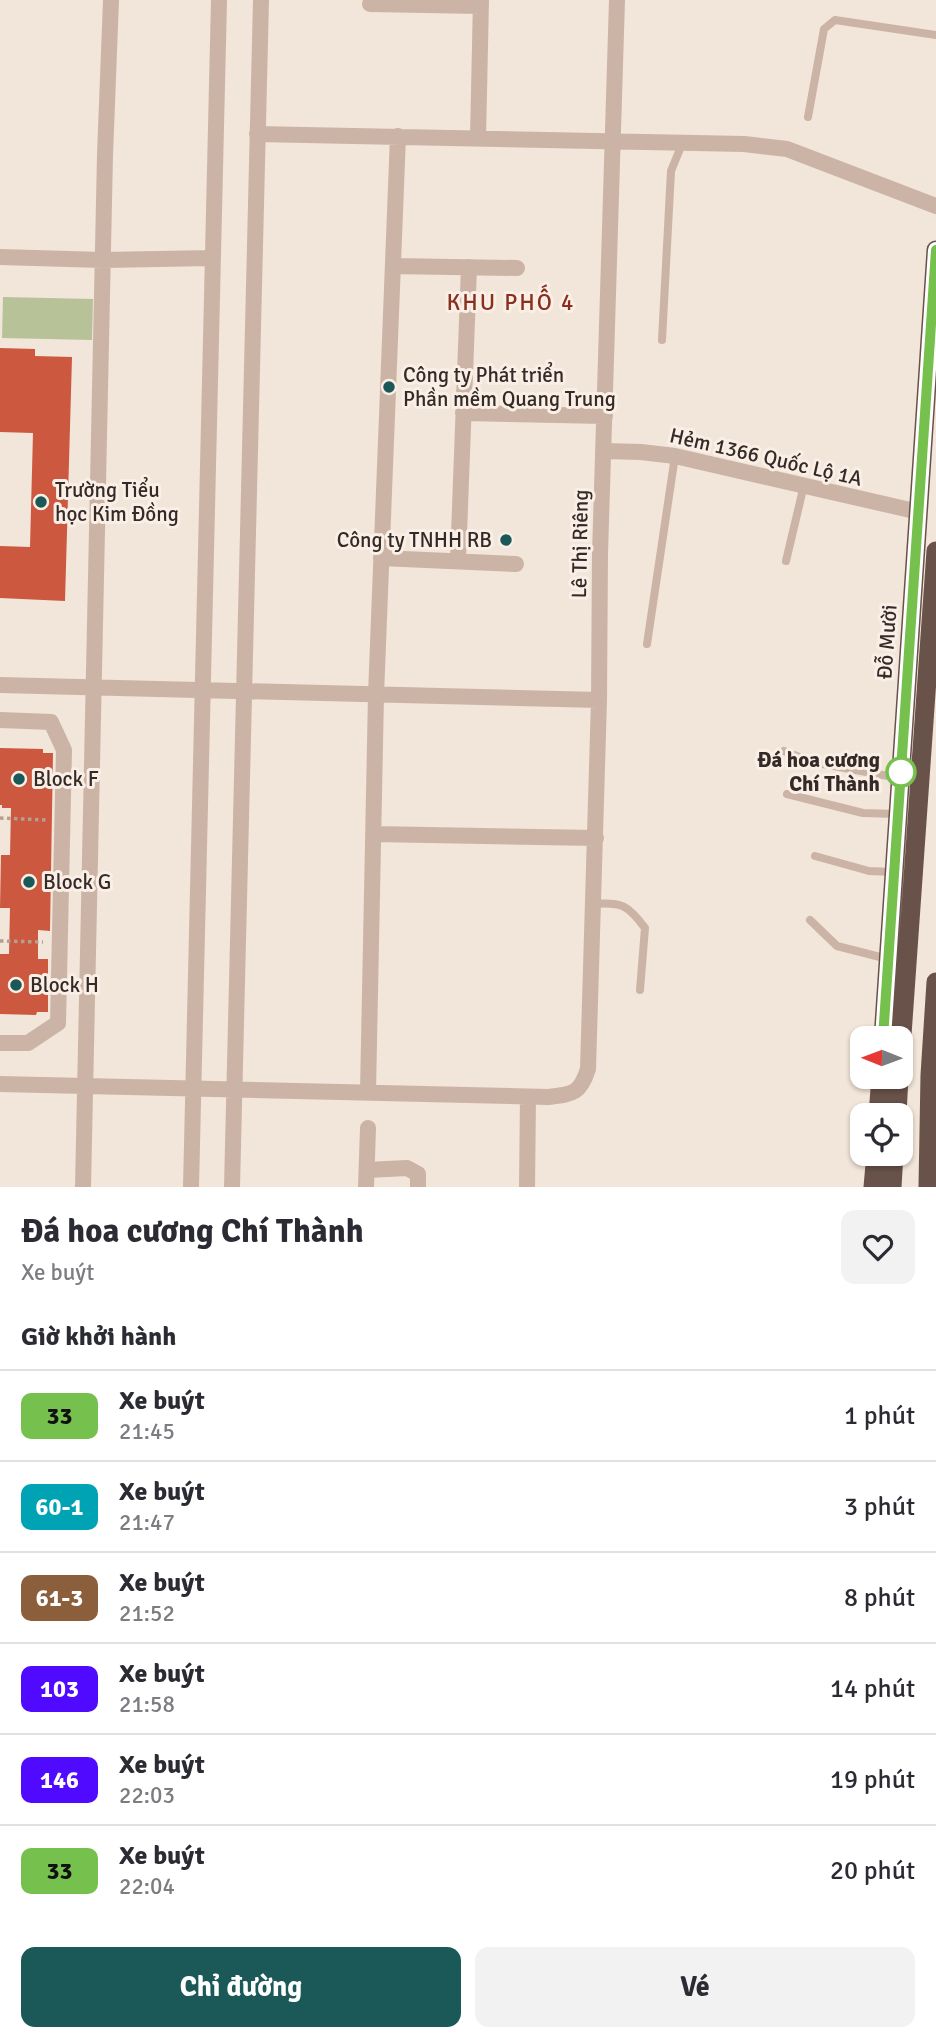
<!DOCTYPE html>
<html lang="vi">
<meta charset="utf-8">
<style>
:root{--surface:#fff;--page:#f2f2f3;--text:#2b2b33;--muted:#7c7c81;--line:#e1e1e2;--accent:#1b5959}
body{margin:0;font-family:Signika,sans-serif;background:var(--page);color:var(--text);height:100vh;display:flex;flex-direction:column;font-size:26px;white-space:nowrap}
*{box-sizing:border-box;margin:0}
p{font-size:23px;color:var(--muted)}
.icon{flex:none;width:38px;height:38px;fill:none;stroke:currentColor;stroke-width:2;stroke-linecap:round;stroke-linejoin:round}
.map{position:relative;height:1187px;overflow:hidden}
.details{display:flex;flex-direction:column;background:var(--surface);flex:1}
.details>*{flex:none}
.badge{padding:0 14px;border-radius:10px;font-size:24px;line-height:46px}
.needle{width:46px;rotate:271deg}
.tools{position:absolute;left:850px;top:1026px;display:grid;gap:14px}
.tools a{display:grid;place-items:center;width:63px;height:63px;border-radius:14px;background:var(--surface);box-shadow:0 2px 5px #0004;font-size:35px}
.map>.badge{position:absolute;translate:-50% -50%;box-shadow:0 0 0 4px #fff}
h2{padding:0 21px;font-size:26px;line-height:63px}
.round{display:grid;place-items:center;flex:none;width:74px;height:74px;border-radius:14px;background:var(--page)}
.head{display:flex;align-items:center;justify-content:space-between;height:119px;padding:0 21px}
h1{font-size:33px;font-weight:800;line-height:52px}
.primary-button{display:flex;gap:14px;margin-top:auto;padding:14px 21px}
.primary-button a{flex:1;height:80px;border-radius:14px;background:var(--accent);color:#fff;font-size:28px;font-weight:800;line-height:80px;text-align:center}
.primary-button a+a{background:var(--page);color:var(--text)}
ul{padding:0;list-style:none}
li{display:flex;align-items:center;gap:21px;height:91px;padding:0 21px;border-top:2px solid var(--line)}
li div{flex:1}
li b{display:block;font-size:26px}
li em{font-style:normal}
li .badge{min-width:77px;font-weight:700;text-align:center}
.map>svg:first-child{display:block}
.green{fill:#b7c299}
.building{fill:#cb583f}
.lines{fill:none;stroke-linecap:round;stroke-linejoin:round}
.path{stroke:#b79e8f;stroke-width:3.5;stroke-dasharray:3.5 3.5;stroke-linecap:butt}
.service{stroke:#cbb4a5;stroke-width:8}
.minor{stroke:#cbb4a5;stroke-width:16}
.trunk{stroke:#68524a;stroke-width:19}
.line-casing{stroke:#fff;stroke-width:16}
.line{stroke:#76c04d;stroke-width:10}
.poi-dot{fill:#1b5959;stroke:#faefe6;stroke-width:2.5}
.stop-dot{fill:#fff;stroke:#76c04d;stroke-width:3.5}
.labels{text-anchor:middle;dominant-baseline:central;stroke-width:6;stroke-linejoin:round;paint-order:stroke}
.poi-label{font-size:21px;fill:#362a27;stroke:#faefe6;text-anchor:start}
.street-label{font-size:21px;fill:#362a27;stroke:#faefe6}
.stop-label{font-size:21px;font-weight:bold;fill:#362a27;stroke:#faefe6;text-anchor:end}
.neighbourhood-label{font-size:23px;letter-spacing:2px;fill:#882f1d;stroke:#faefe6}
</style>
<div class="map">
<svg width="936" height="1187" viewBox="0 0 936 1187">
<rect width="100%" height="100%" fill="#f2e5d9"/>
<path class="green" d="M3 297 93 299 92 340 2 338Z"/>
<path class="building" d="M0 348 35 349V356L72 357 65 601 0 598V546L30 547 33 433 0 432Z
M0 748 43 749V753H53L50 931 38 930V959H48V1012H37L36 1015 0 1014V954H9L10 908H0L1 855H10L11 808H2V805H0Z"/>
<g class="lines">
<path class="path" d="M0 818 47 820
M0 941 43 942"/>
<path class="service" d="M808 117 824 29 835 20 936 35
M662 340 671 171 682 144
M786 561 804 485
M647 644 675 456
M784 751 812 762 899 778
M787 794 863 813 897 814
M815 856 869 871 893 872
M594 904C622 902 628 905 645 928L640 990
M810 920 837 946 888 959"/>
<path class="minor" d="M370 4 481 6
M257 134 744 144 787 149 936 206
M478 138 481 0
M0 257 103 260 212 258
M393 266 517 268
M463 413 605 416
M603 451 641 452 675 456 919 512
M381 558 516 564
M458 561 469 267
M0 685 599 700
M0 720 51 722 64 750 58 1023 28 1043H0
M373 834 596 838
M0 1084 548 1097C573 1094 580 1094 588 1069L599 700 600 554 617 0
M368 1092 376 695 398 136
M367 1170 407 1168 418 1174V1187
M83 1187 105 155 111 0
M191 1187 219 0
M232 1187 261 0
M366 1187 368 1128
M527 1187 528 1097"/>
<path class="trunk" d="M883 1038 936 250
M901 1049 936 551
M878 1115 881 1076
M897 1115 899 1076
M873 1187 876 1153
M892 1187 894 1153
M928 1187 930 1075 936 982"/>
</g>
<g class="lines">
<g class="line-casing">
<path id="line" d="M883 1038 936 250"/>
</g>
<use href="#line" class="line"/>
</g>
<g class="poi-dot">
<circle cx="389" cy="387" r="7"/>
<circle cx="41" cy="502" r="7"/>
<circle cx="506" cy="540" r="7"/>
<circle cx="19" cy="779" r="7"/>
<circle cx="29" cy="882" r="7"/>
<circle cx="16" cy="985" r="7"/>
</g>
<circle class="stop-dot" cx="901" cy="772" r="14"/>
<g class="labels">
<g class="poi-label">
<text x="403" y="375">Công ty Phát triển<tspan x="403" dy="24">Phần mềm Quang Trung</tspan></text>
<text x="55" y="490">Trường Tiểu<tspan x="55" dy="24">học Kim Đồng</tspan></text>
<text x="492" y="540" text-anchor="end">Công ty TNHH RB</text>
<text x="33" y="779">Block F</text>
<text x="43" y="882">Block G</text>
<text x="30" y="985">Block H</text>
</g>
<g class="street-label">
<text transform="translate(766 457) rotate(13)">Hẻm 1366 Quốc Lộ 1A</text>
<text transform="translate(580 544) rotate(-89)">Lê Thị Riêng</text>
<text transform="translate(887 642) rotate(-86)">Đỗ Mười</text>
</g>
<g class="stop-label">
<text x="880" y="760">Đá hoa cương<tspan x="880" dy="24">Chí Thành</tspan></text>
</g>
<g class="neighbourhood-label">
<text x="511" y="302">KHU PHỐ 4</text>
</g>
</g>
</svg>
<div class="tools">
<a><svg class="needle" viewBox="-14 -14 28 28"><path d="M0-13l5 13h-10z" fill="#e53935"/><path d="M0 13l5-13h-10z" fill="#7c7c81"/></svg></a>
<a><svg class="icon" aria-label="locate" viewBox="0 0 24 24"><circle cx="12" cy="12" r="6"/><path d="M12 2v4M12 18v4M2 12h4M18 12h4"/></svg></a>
</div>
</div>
<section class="details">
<div class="head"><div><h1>Đá hoa cương Chí Thành</h1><p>Xe buýt</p></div><a class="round"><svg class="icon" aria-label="heart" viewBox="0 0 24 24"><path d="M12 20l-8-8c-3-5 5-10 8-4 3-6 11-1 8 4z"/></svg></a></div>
<h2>Giờ khởi hành</h2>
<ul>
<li><span class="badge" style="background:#76c04d;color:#111">33</span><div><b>Xe buýt</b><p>21:45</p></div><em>1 phút</em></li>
<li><span class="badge" style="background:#00a3b4;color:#fff">60-1</span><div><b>Xe buýt</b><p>21:47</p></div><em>3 phút</em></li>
<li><span class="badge" style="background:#8b5e3c;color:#fff">61-3</span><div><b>Xe buýt</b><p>21:52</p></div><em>8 phút</em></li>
<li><span class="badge" style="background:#4f0aff;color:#fff">103</span><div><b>Xe buýt</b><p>21:58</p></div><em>14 phút</em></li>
<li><span class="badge" style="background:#4f0aff;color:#fff">146</span><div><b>Xe buýt</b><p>22:03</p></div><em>19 phút</em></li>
<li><span class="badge" style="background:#76c04d;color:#111">33</span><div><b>Xe buýt</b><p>22:04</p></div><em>20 phút</em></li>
</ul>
<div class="primary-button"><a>Chỉ đường</a><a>Vé</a></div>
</section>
